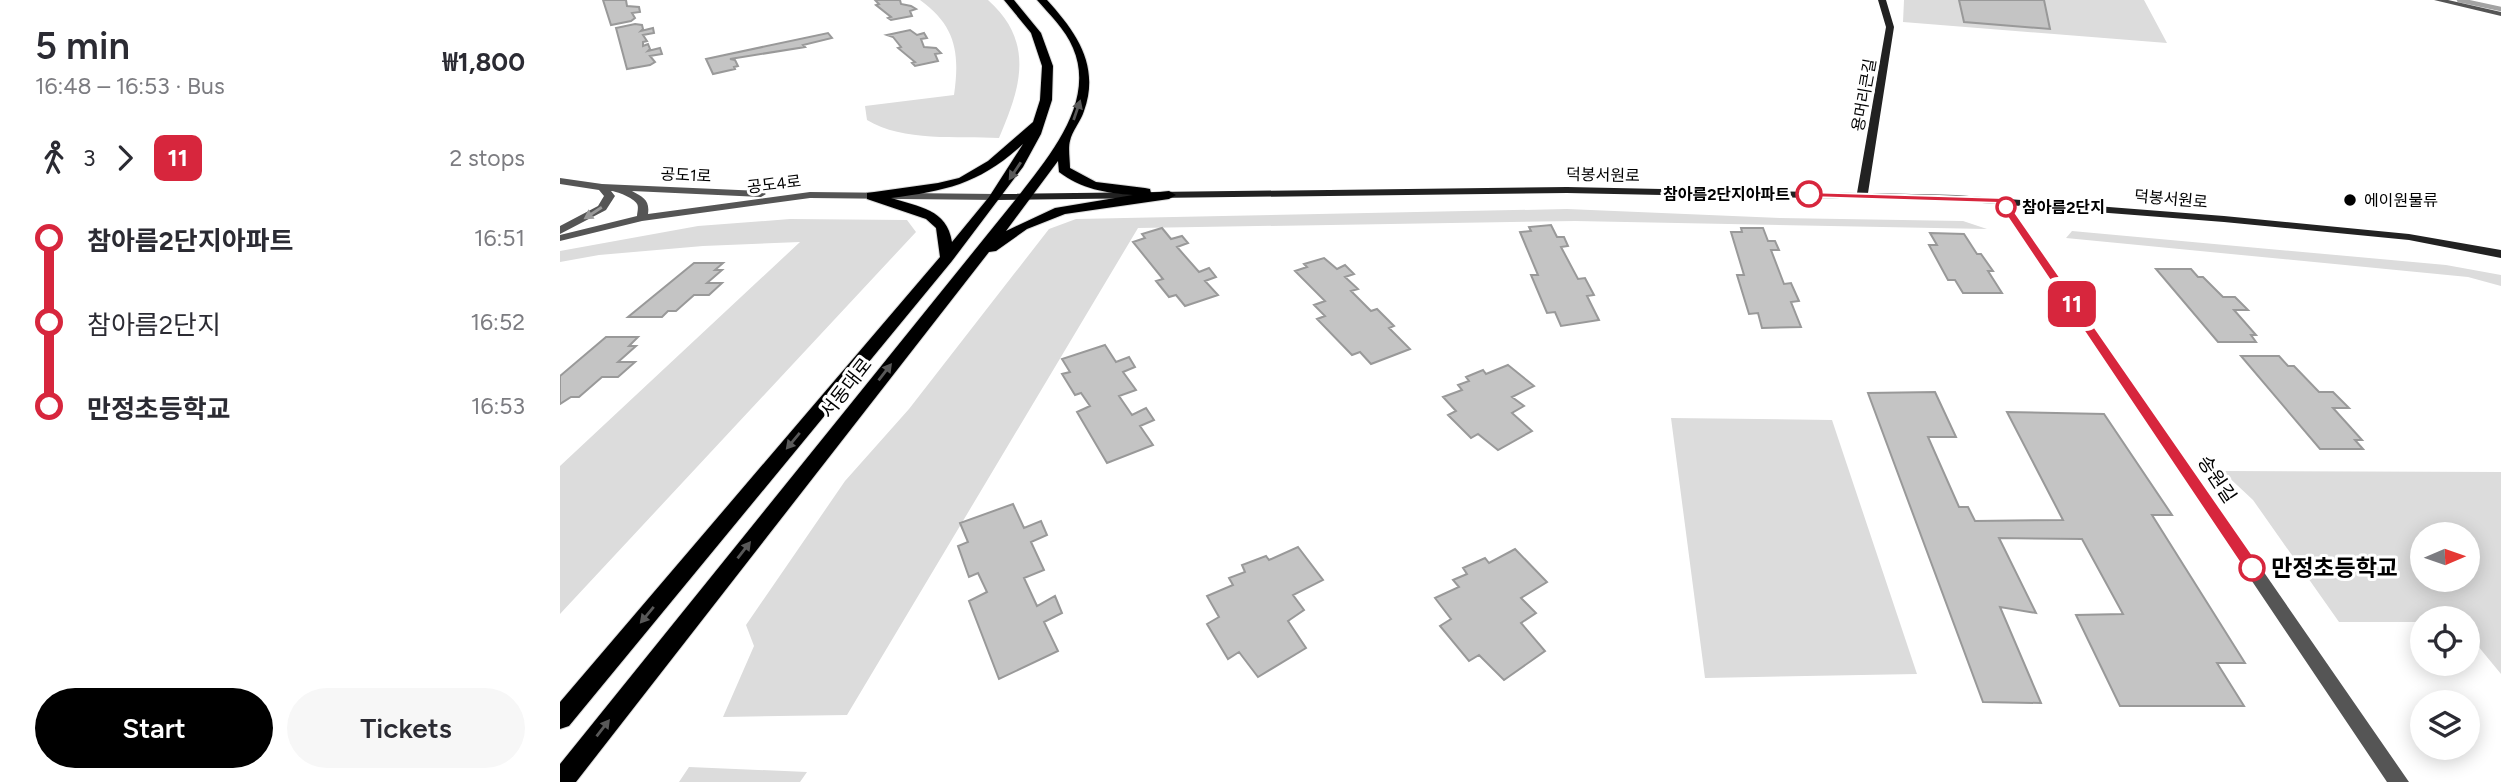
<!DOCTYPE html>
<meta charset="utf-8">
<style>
:root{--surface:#fff;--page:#f7f7f7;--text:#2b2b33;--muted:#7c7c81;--accent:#000}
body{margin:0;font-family:Figtree,"Noto Sans KR",sans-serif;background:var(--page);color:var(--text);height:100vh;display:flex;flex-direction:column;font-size:26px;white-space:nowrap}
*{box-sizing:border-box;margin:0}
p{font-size:23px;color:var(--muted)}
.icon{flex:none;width:38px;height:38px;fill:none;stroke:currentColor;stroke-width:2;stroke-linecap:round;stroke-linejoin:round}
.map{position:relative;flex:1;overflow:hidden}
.side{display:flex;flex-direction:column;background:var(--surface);width:560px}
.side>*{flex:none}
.badge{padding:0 14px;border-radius:10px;font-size:24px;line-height:46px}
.needle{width:46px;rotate:88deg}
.fabs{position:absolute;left:1850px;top:522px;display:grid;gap:14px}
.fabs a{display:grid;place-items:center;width:70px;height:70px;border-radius:50%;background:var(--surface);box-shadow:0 4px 18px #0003;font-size:35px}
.map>.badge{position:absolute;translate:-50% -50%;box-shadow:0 0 0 4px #fff}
.legs{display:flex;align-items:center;gap:10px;height:77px;padding:0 35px;font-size:23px}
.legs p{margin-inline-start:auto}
.summary{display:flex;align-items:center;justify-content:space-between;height:119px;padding:0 35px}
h1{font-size:38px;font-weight:600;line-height:52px}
.primary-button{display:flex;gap:14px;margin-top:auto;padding:14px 35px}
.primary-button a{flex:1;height:80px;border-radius:42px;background:var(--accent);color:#fff;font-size:28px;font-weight:600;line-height:80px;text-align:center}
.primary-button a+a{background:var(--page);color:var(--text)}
ul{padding:0 35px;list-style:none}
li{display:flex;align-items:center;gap:24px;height:84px;font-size:26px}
li i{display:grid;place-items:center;width:10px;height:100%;margin:0 9px;background:currentColor}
li i::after{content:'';width:18px;height:18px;margin:-9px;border:5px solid;border-radius:50%;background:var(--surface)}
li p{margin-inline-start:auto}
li:first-child i{background:linear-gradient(#0000 50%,currentColor 0)}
li:last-child i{background:linear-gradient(currentColor 50%,#0000 0)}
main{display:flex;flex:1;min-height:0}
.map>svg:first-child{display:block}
.green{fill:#dcdcdc;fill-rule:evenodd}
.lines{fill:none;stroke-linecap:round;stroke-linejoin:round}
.stream{stroke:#a3a3a3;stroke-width:4.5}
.building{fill:#c4c4c4;stroke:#999;stroke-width:2}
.primary-casing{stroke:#dbdbdb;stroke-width:2}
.street{fill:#555;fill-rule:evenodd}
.secondary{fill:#222;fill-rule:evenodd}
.primary{fill:#000;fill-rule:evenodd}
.oneway{fill:#595959}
.oneway2{fill:#999}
.line-1{fill:#d7263d;stroke:#fff;stroke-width:2}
.stop-1-dot{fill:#fff;stroke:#d7263d;stroke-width:3.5}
.poi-dot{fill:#000;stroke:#fff;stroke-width:2.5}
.labels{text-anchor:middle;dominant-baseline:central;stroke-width:6;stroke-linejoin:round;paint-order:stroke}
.far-street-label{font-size:16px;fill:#000;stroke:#fff}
.far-stop-label{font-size:16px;font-weight:bold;fill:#000;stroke:#fff;text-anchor:end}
.far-poi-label{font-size:16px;fill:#000;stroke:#fff;text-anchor:start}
.street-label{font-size:19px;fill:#000;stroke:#fff}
.near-stop-label{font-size:23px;font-weight:bold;fill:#000;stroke:#fff;text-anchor:start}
</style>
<main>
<section class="side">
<div class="summary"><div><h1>5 min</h1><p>16:48 – 16:53 · Bus</p></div><b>₩1,800</b></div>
<div class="legs"><svg class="icon" aria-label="walk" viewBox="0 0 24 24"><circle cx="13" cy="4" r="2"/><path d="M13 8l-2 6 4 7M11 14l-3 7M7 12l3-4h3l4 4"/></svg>3<svg class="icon" aria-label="forward" viewBox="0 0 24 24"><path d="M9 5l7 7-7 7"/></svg><b class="badge" style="background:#d7263d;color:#fff">11</b><p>2 stops</p></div>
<ul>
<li><i style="color:#d7263d"></i><b>참아름2단지아파트</b><p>16:51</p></li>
<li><i style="color:#d7263d"></i><span>참아름2단지</span><p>16:52</p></li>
<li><i style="color:#d7263d"></i><b>만정초등학교</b><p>16:53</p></li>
</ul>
<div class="primary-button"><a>Start</a><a>Tickets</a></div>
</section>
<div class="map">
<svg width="1941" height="782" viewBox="0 0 1941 782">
<rect width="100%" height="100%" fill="#fff"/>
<path class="green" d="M360 0H428C475 42 461 87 439 138 398 136 343 142 307 120L305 106 394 95C400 53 396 26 360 0Z
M1344 0H1584L1607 43 1343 22Z
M1007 209 1220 218 1403 221 1427 229 1015 221 578 228 287 715 163 717 194 646 186 625 285 481 349 409 489 229 516 219Z
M230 219 347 220 356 232 0 614V466L240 242 143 246 39 255 0 262V251L138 226Z
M1512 231 1886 265 1941 275V286L1908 277 1506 238Z
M1111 418 1272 420 1357 674 1145 678Z
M1662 471 1941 472V674L1908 634V618H1862V622H1779L1693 500ZM1862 534H1908V579H1862Z
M129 767 247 772 240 782H119Z"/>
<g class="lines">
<path class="stream" d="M1899 0 1941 9"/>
</g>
<path class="building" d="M43 0H66L67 6 79 7 80 12 72 13 75 18 71 21 51 25Z
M315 0H340L341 4 351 6 356 9 350 11 352 16 331 20 328 18 331 17 316 5 319 4Z
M1399 0H1484L1490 29 1404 22Z
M75 24 82 25 83 29 81 31 93 28 94 33 83 35 87 41 83 42V46L88 44 90 49 88 51 100 48 102 54 90 56 95 62 90 65 67 69 56 28Z
M350 30 357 35 364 33 367 38 361 39 364 47 376 48 381 53 375 54 378 61 355 66 352 63 355 62 338 48 341 47 333 37 327 35Z
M268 33 272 38 243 45 245 47 170 59 175 60 178 66 174 67 175 69 153 74 146 59Z
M991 225 997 237H1004L1008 246 1001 247 1018 279 1025 278 1034 295 1027 296 1039 320 1001 326 995 312 987 313 971 275H978L960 232 971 231 969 227Z
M602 228 611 239 622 236 628 243 617 247 639 272 649 268 656 277 645 281 658 295 625 306 616 295 609 297 596 281 603 279 573 242 585 238 582 234Z
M1181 228H1203L1208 241H1215L1219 250H1211L1224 284 1231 283 1239 301 1231 302 1241 327 1202 328 1198 313 1189 314 1177 275H1184L1171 232H1182Z
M1370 233 1404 234 1417 254H1421L1433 271H1428L1442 293H1403L1395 280H1388L1369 245H1377Z
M764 258 777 269 785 265 794 274 785 277 798 289 791 291 811 311 817 309 834 326 829 328 850 349 811 364 800 352 792 355 757 319 765 316 754 305 765 301 735 271 747 267 744 264Z
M134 263H163L155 270H162L147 283H162L149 295H134L116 311H108L102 317H68Z
M1596 269H1631L1638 277H1643L1663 297H1675L1688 310H1674L1696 335H1691L1696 342H1658Z
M46 337H78L69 346H76L58 362H75L58 377H42L19 397H11L0 404V376Z
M545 345 556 362 569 357 575 367 563 372 576 390 559 396 572 415 586 408 594 420 580 426 593 445 547 463 517 412 530 406 521 393 515 395 502 374 510 372 502 359Z
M1681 356H1719L1728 366H1734L1759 392H1773L1789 408H1773L1802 440H1795L1803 449H1760Z
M948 365 974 386 952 397 964 406 952 413 972 431 938 450 918 434 911 438 888 415 896 411 883 397 902 390 898 385 909 381 906 377 923 370 926 374Z
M1375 392 1396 437H1368L1399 507H1408L1415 521 1503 520 1447 412 1544 414 1612 515H1592L1685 663H1657L1684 706H1560L1516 615 1563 614 1522 539 1439 538 1476 613 1440 607 1481 703 1423 702 1308 393Z
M453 504 464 528 481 521 487 535 471 542 484 570 464 578 477 606 495 596 502 613 484 622 498 651 439 679 409 601 427 592 418 573 409 577 398 546 408 542 400 523Z
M738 547 763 580 733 595 744 610 728 621 746 648 698 677 679 652 668 659 647 624 659 617 647 596 673 585 669 578 685 572 682 565 706 556 709 560Z
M955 549 987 582 961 598 976 613 961 623 985 651 944 680 919 655 909 661 880 626 891 619 875 598 899 587 893 580 907 574 903 568 925 558 929 563Z"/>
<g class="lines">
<g class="primary-casing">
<path id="primary" d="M444 0H454L481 33 493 66 492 100 481 134 463 167 392 261 9 726 0 729V702L380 257 376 228 366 219 307 199V193L378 183 399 178 428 161 473 122 480 100 482 66 471 33ZM463 144 429 197 392 242C387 209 359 207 331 198 387 191 421 183 463 144Z
M477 0H487C517 33 540 66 524 111 521 121 512 131 510 141 508 148 510 160 510 168L536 182 585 188 590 189 591 193 609 191 616 195 609 199 505 214 467 229 436 251 429 252 16 782H0V764L460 194C490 155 536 101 513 48 505 29 490 15 477 0ZM498 161 499 172C521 189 546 193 573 195L495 208 446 231Z"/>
</g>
<path class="street" d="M1874 0H1888L1941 12V16Z
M0 178 42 184 201 191 206 194 201 197 72 191C83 197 90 200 88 214L250 192 436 194 441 197 436 200 250 198 82 221 0 241V235L77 216C77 213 79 207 77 204 74 198 56 191 51 191L55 196 46 210 0 234V226L38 206 44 196 39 190 0 184Z
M1441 197 1445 198 1849 782H1827L1436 200Z"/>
<path class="secondary" d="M1318 0H1326L1334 27 1308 193 1396 195 1664 216 1849 234 1941 250V258L1849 240 1664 222 1396 201 1007 193 436 200 431 197 436 194 1007 187 1297 193 1326 27Z"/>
<use href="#primary" class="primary"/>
</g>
<defs><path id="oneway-solid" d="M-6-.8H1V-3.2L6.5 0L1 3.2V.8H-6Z" transform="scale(1.75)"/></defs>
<g class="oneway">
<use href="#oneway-solid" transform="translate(517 110) rotate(-71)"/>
<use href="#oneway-solid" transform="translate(455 171) rotate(124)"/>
<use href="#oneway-solid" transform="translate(325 372) rotate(-52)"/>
<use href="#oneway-solid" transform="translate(233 441) rotate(130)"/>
<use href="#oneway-solid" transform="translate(184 550) rotate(-52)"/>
<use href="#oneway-solid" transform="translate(87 615) rotate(130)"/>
<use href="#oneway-solid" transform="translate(43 728) rotate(-52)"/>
</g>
<use class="oneway2" href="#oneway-solid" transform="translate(33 213) rotate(147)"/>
<path class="line-1" d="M1245 192 1445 198 1698 563 1700 568 1698 572H1686L1438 203 1249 197 1245 196Z"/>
<g class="stop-1-dot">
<circle cx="1249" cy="194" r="12"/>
<circle cx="1446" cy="207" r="9"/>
<circle cx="1692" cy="568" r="12"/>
</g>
<circle class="poi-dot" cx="1790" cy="200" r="7"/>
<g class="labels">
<g class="far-street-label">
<text transform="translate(1304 95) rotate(-80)">용머리큰길</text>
<text transform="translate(126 175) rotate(3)">공도1로</text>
<text transform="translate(1043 175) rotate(1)">덕봉서원로</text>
<text transform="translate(214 184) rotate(-7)">공도4로</text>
<text transform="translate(1611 199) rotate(5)">덕봉서원로</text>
</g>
<g class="far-stop-label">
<text x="1230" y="194">참아름2단지아파트</text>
<text x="1462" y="207" text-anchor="start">참아름2단지</text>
</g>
<g class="far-poi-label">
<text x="1804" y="200">에이원물류</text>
</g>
<g class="street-label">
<text transform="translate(286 388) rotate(-52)">서동대로</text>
<text transform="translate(1657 479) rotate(56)">송원길</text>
</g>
<g class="near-stop-label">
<text x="1711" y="568">만정초등학교</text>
</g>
</g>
</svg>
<div class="fabs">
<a><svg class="needle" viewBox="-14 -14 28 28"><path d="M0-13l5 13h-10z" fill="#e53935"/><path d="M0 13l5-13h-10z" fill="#7c7c81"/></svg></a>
<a><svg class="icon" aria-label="locate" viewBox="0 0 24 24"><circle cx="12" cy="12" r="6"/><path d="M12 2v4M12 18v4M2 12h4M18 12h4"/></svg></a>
<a><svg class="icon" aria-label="layers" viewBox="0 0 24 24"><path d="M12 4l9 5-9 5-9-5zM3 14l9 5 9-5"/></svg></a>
</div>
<b class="badge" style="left:1512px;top:304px;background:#d7263d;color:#fff">11</b>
</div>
</main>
